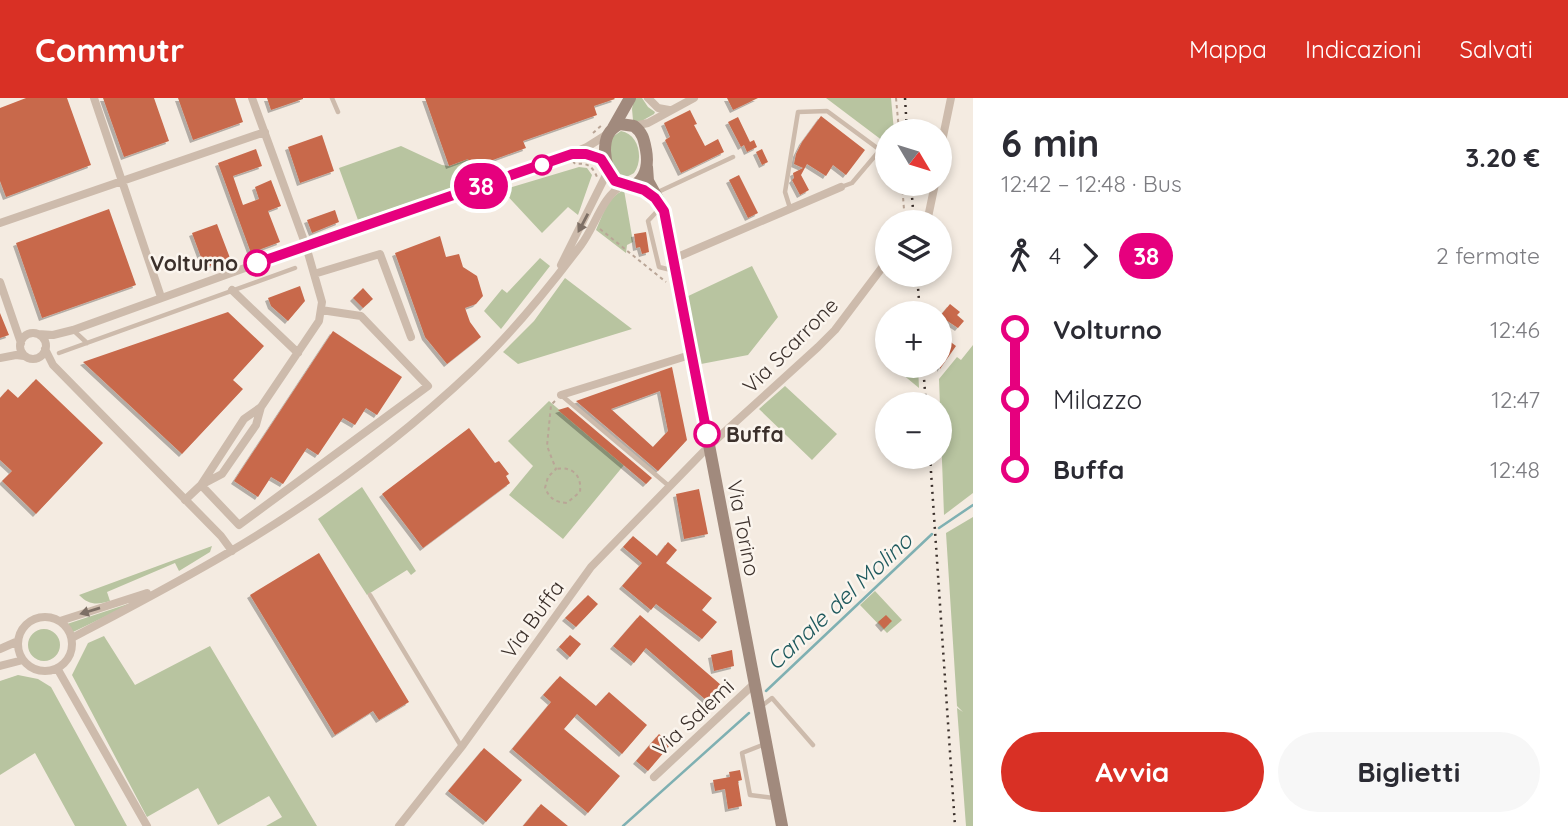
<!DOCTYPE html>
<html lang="it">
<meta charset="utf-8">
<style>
:root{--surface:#fff;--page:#f7f7f7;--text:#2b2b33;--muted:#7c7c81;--accent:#d93025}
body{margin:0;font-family:Quicksand,sans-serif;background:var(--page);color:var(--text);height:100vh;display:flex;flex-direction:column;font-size:26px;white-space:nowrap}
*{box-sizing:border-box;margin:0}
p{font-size:23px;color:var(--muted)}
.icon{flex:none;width:38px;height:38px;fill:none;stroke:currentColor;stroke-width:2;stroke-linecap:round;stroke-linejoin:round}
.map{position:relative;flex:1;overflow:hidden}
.details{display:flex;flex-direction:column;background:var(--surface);width:595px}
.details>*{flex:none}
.badge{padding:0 14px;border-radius:23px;font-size:24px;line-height:46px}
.needle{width:46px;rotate:128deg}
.buttons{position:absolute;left:875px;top:21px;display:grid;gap:14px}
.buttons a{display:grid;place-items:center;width:77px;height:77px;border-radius:50%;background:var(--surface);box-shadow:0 4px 10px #0003;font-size:35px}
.map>.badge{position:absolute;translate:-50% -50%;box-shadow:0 0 0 4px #fff}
.legs{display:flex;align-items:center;gap:10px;height:77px;padding:0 28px;font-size:23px}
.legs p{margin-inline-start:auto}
.headline{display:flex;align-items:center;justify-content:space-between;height:119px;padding:0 28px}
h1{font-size:38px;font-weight:700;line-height:52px}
.cta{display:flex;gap:14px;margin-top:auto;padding:14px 28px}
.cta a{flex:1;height:80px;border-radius:42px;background:var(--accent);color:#fff;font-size:28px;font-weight:700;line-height:80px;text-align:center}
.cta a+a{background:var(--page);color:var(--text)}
ul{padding:0 28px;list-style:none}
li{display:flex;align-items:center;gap:24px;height:70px;font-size:26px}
li i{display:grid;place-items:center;width:10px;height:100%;margin:0 9px;background:currentColor}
li i::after{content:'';width:18px;height:18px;margin:-9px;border:5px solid;border-radius:50%;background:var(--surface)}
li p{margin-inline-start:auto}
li:first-child i{background:linear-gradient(#0000 50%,currentColor 0)}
li:last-child i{background:linear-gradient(currentColor 50%,#0000 0)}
header{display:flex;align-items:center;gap:42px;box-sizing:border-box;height:98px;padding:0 35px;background:var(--accent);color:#fff}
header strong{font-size:33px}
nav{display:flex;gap:38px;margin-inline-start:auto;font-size:24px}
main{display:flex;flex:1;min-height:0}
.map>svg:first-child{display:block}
.green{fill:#b8c4a0}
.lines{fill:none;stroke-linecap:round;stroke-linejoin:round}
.stream{stroke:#7fb0b2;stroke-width:2.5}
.building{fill:#c8694b;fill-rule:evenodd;filter:url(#shadow)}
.path{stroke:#b9a596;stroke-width:2;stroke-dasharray:3.5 3.5;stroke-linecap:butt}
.service{stroke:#cdbbac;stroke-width:4.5}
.minor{stroke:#cdbbac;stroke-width:8}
.secondary{stroke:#a18a7d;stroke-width:12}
.rail{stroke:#3b302b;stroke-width:2.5;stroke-dasharray:2 5;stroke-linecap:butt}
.oneway{fill:#7d6f65}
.line-1-casing{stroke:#fff;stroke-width:16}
.line-1{stroke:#e6007e;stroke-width:10}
.stop-1-dot{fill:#fff;stroke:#e6007e;stroke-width:3.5}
.labels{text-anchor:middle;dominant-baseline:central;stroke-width:5;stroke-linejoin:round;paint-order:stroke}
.stop-label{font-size:21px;font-weight:bold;fill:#3b302b;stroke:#fbf5ee;text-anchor:end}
.street-label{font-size:21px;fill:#3b302b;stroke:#fbf5ee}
.water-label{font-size:23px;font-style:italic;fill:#1f5a5e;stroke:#fbf5ee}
</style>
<header>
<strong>Commutr</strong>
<nav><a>Mappa</a><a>Indicazioni</a><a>Salvati</a></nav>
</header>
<main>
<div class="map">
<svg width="973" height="728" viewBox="0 0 973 728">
<defs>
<filter id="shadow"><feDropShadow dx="-3" dy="3" stdDeviation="0" flood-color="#0004"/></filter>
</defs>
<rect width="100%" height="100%" fill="#f4ebe1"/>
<path class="green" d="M634 0H642L648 9 655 14 654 16 640 24 633 22 632 11Z
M826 0H891L894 33H887V46Z
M621 33C639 36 644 61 634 75 624 82 618 78 611 70V40Z
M401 48 442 67 449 68 468 61 475 82 358 122 339 70Z
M579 69 587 70 592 77 578 117 568 109 542 135 502 92Z
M624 92 633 144 627 147 626 155 596 132C603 116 608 99 624 92Z
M540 160 550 168 501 231 484 213 502 191 507 195Z
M752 168 778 219 748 257 701 266 684 200Z
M565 180 632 231 518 266 503 254 534 223Z
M973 247V395L944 417 939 281 957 259 961 262Z
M898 268H918L919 290 896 271Z
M785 288 837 336 812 362 759 311Z
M549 303 624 367 563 441 509 397 533 368 508 343Z
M362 389 416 473 411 477 407 472 367 497 318 421Z
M973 419V728H966L957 610 963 614 957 608 946 435Z
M212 448 210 454 179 473 175 465 107 494 110 503C97 507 89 507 79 497Z
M875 493 902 522 887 535 860 507Z
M140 502 73 534 67 526Z
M28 547a16 16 0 1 1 32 0a16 16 0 1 1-32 0Z
M104 538 135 587 210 548 317 728H266L282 719 269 698 218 727 198 690 147 719 72 577 88 545Z
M18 577 38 581 51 589 127 728H75L35 655 0 677V583Z"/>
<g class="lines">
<path class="stream" d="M939 430 973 407
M766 593 932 436
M623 728 749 615"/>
</g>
<path class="building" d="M26 0H67L91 67 6 99 0 83V10Z
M103 0H154L169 43 124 59Z
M178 0H235L243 24 193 42Z
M267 0H303V1L271 12Z
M425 0H614L615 1 594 8 597 17 523 43 526 50 471 70 468 61 449 68Z
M727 0H758L733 12Z
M690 12 697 26 694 27 705 48 718 41 724 54 681 75 665 42 670 39 664 25Z
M821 18 865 52 846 77 833 67 826 78 807 66 801 77 809 92 800 97 792 82 794 80 793 75 803 70 794 66 796 56 802 44Z
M738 19 750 44 754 42 757 49 747 54 744 47 741 49 728 24Z
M322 37 334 73 300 85 288 49Z
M256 51 262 68 233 78 243 107 259 101 255 89 271 82 281 108 268 113 280 144 251 155 218 65Z
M762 51 768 64 762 67 756 54Z
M739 77 758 115 748 120 729 82Z
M109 111 136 187 42 220 16 145Z
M335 112 339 124 312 135 307 122Z
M217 126 230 160 205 170 192 135Z
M646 134 649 154 642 156 640 149 636 150 634 136Z
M440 138 446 159 459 156 463 169 477 178 483 198 476 206 465 210 470 224 481 239 447 266 425 239 395 155Z
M300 188 305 203 288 223 271 208 268 200Z
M363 190 373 201 363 210 353 200Z
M950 206 960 214 957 217 964 223 958 230 940 218Z
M228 214 264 248 233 282 243 291 182 356 83 264Z
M0 215 9 237 0 240Z
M333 233 402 279 377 317 366 310 355 327 343 320 318 357 307 350 283 386 271 379 258 399 234 383Z
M948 242 956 248 940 271V254Z
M672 269 687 342 658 373 576 303ZM660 293 668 333 653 349 611 311Z
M36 281 103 345 36 416 2 383 12 373 0 362V300L8 291 18 300Z
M568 309 652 380 646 386 558 312Z
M469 330 495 365 499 363 509 376 506 378 510 385 423 450 382 396Z
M699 391 708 436 684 441 676 396Z
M633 438 657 458 668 444 677 452 666 465 712 500 702 512 717 524 702 541 656 506 651 512 622 488 642 465 623 449Z
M319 455 409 604 379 622 373 613 335 637 250 497Z
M588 497 598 506 576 529 565 520Z
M640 517 721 587 707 603 646 550 634 565 613 548Z
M886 517 892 523 884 531 878 524Z
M570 537 581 546 570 559 559 549Z
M732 552 734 568 714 573 711 557Z
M560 578 596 608 609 594 647 627 622 656 577 616 564 631 620 678 588 715 512 651 551 604 543 597Z
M659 636 671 646 648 673 636 663Z
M484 650 522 682 486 724 448 693Z
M740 672 742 682 738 683 742 708 728 711 725 691 715 693 713 682 730 679 729 674Z
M541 706 568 728H523Z"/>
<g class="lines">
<path class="path" d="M896 0 899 33
M593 35 602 27
M573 63 575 66C587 65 592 67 597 79
M902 86 905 124
M600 131 666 184
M555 303 551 307 547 348 556 371 548 379 545 390C550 401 555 404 567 405L580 394C582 377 572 368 556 371"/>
<path class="service" d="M332 0 338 14
M658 94 733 59
M661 109 648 123 659 169 675 173
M790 110 785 94 798 14 827 13 880 52 852 85 841 89
M73 232 87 245
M59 255 295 170
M561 297 669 388
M370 497 461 648
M763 607 772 600 813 647
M765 646 742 655 750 697 774 700"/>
<path class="minor" d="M94 0 161 199
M648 0 658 10 669 12
M634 28 648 25 694 0
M940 53 951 0
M575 56 595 57 606 67
M927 124 935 86
M0 125 265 34
M673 161 841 89
M561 167 608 73
M314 176 380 156 411 239
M0 184 21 245
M232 192 298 255
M20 248a13 13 0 1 1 26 0a13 13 0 1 1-26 0Z
M38 236 53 237 73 232 306 148 554 63 587 49 606 37
M45 251 53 267 221 438 232 453
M0 260 16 257 24 258
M561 297 690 257
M201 387 239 427 428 288 361 218 321 212
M201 387 244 321 261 309
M185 402 201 387 222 376 256 327 261 309 319 223 322 204 306 148 252 0
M18 546a27 27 0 1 1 54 0a27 27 0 1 1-54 0Z
M60 523 147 495
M72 540C125 512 179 484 231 453 317 402 400 341 473 272 513 234 548 191 581 147 595 129 602 98 623 87
M0 551 18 543
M0 568 23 562
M57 570 147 728
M654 679 755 585
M399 728 463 647 591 469 709 348 818 249 835 232 887 163"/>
<path class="secondary" d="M620 26 634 28C643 35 644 42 646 52 654 95 608 105 605 53 605 40 608 32 620 26Z
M613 30 630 0
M647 69 648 83 664 112 782 728"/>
<path class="rail" d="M905 0 907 33
M911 86 914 124
M917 177 920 215
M923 268 926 306
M930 359 955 728"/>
</g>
<defs><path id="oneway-solid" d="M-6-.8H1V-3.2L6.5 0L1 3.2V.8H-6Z" transform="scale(1.75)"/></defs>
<g class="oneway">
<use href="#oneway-solid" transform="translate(583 125) rotate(118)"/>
<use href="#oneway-solid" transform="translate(90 513) rotate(163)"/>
</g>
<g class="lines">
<g class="line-1-casing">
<path id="line-1" d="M257 165 572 56H586L601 61 615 83 644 92 655 100 664 113 707 336"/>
</g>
<use href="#line-1" class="line-1"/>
</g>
<g class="stop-1-dot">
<circle cx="542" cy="67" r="9"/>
<circle cx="257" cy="165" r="12"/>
<circle cx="707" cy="336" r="12"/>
</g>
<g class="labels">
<g class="stop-label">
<text x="238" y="165">Volturno</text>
<text x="726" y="336" text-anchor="start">Buffa</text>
</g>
<g class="street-label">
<text transform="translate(790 247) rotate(-45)">Via Scarrone</text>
<text transform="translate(744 430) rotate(79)">Via Torino</text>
<text transform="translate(532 521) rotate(-54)">Via Buffa</text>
<text transform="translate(693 619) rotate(-43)">Via Salemi</text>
</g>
<g class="water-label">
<text transform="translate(839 503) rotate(-43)">Canale del Molino</text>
</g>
</g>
</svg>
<div class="buttons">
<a><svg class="needle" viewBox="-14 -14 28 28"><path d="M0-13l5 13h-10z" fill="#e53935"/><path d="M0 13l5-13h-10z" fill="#7c7c81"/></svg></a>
<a><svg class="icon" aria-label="layers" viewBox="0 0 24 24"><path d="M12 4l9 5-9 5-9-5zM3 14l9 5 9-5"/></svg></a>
<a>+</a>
<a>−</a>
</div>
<b class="badge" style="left:481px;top:88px;background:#e6007e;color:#fff">38</b>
</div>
<section class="details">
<div class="headline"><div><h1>6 min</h1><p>12:42 – 12:48 · Bus</p></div><b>3.20 €</b></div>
<div class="legs"><svg class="icon" aria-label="walk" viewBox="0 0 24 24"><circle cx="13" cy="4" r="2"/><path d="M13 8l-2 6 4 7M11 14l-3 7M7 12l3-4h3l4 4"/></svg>4<svg class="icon" aria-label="forward" viewBox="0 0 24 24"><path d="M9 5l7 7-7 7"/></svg><b class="badge" style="background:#e6007e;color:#fff">38</b><p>2 fermate</p></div>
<ul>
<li><i style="color:#e6007e"></i><b>Volturno</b><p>12:46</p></li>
<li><i style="color:#e6007e"></i><span>Milazzo</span><p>12:47</p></li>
<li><i style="color:#e6007e"></i><b>Buffa</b><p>12:48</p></li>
</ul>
<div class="cta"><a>Avvia</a><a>Biglietti</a></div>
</section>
</main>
